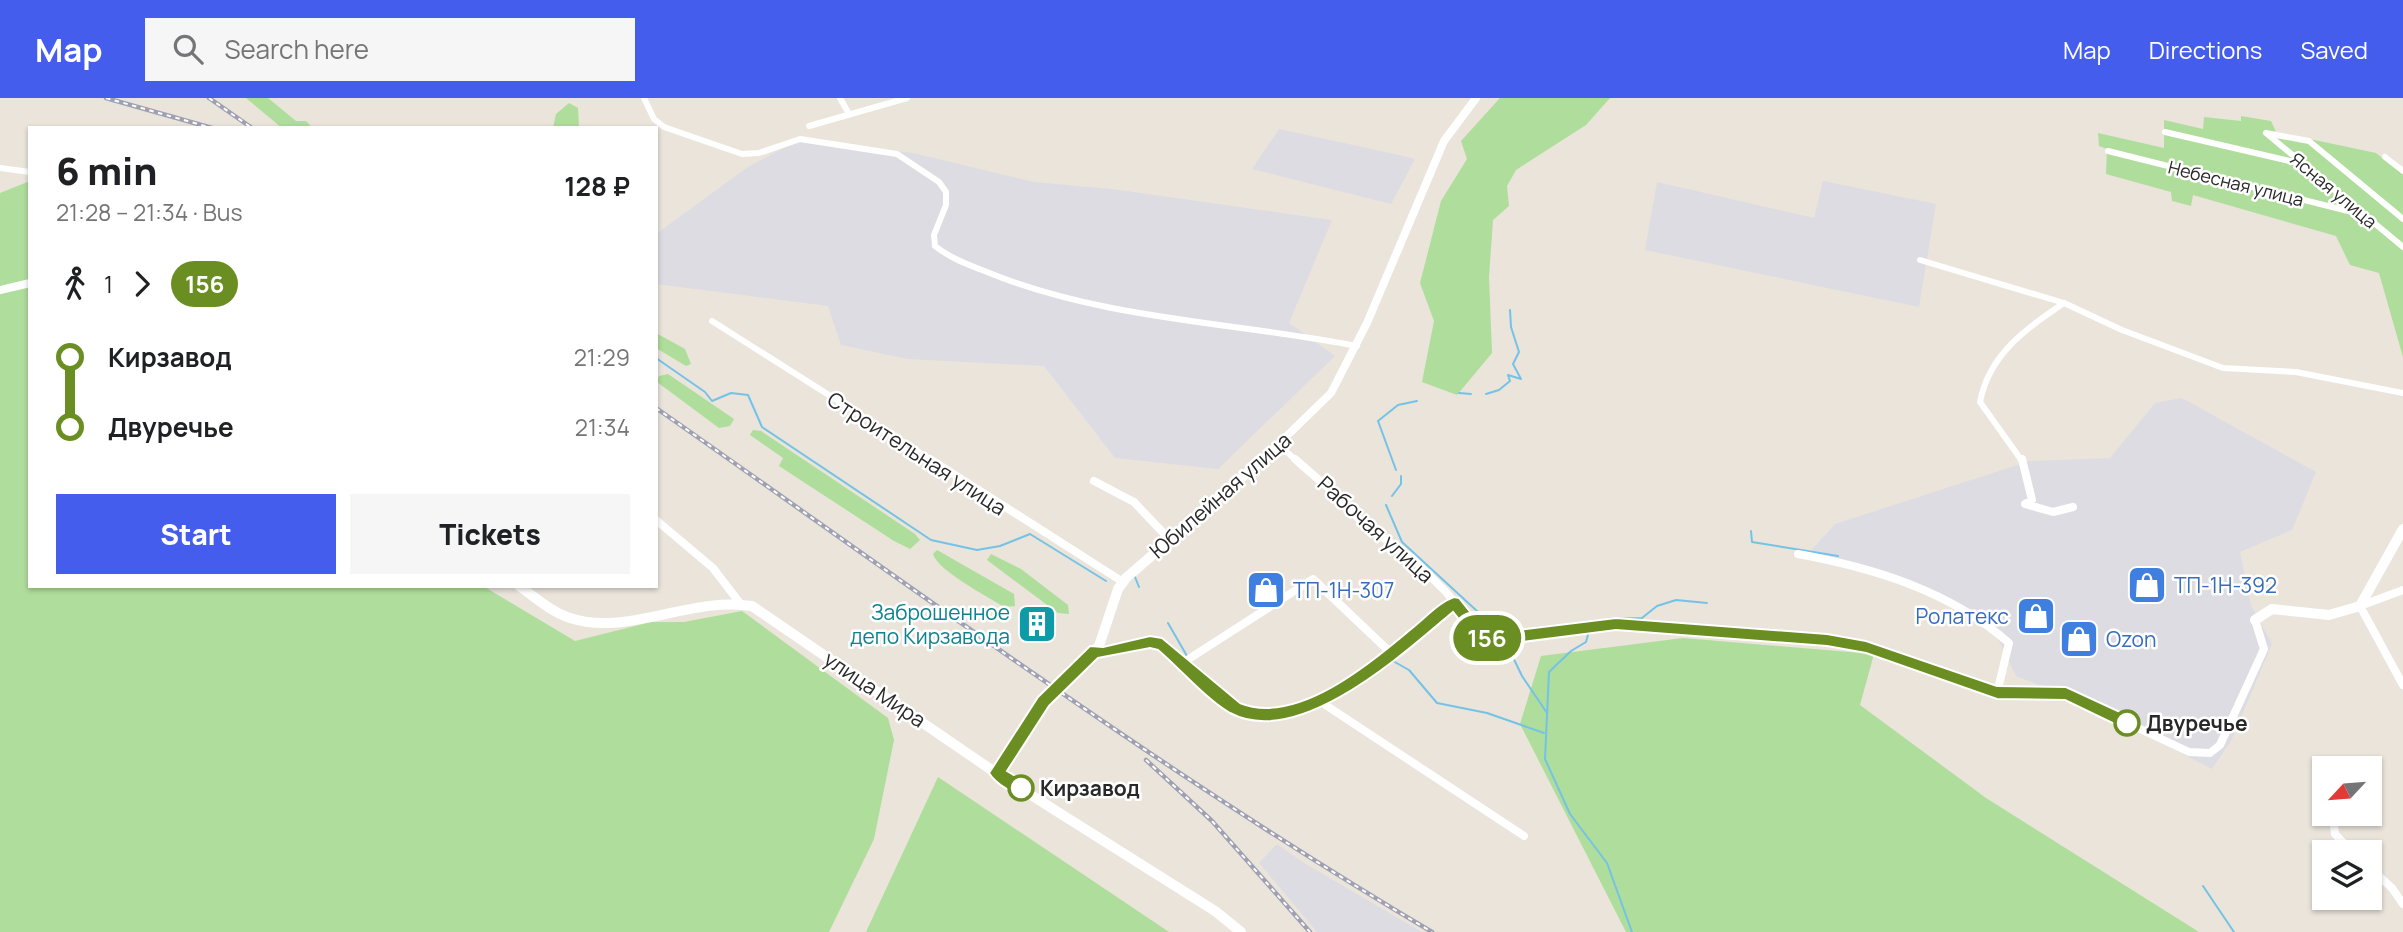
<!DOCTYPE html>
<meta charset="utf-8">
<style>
:root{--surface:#fff;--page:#f6f6f6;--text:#202124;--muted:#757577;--accent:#455ded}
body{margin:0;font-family:Manrope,sans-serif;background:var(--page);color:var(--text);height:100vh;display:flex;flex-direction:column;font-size:26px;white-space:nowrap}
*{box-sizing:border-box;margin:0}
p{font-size:23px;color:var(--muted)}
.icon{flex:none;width:38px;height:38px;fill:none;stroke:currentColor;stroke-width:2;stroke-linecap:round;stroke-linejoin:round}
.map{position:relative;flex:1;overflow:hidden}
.drawer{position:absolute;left:28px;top:28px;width:630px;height:462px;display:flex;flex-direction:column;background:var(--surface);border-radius:0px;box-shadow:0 2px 5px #0004}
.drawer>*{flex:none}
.badge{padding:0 14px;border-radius:23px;font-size:24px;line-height:46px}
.needle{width:46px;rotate:244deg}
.fabs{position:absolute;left:2312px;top:658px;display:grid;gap:14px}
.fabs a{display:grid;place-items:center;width:70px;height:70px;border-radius:0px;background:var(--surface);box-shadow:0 2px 5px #0004;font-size:35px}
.map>.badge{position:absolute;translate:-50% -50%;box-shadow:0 0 0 4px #fff}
.legs{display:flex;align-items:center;gap:10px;height:77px;padding:0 28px;font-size:23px}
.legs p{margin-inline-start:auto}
.head{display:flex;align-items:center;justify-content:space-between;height:119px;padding:0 28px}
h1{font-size:38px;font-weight:800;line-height:52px}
.action{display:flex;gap:14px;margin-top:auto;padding:14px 28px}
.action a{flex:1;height:80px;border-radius:0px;background:var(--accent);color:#fff;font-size:28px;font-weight:800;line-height:80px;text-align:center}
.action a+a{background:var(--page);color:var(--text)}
ul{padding:0 28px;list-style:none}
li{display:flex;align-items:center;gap:24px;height:70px;font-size:26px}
li i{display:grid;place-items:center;width:10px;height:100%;margin:0 9px;background:currentColor}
li i::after{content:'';width:18px;height:18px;margin:-9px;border:5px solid;border-radius:50%;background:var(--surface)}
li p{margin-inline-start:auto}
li:first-child i{background:linear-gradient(#0000 50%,currentColor 0)}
li:last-child i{background:linear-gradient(currentColor 50%,#0000 0)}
header{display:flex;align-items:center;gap:42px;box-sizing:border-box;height:98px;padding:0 35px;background:var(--accent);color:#fff}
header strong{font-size:33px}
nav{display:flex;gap:38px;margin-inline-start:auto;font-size:24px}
.search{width:490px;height:63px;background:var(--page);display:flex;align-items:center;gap:18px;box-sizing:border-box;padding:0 24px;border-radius:0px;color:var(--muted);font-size:26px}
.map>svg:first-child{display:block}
.industrial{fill:#dedce3}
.green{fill:#afdd9b}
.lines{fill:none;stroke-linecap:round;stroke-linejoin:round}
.stream{stroke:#74c3e6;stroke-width:2}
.street-far1{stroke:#fff;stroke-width:6}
.street{stroke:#fff;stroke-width:8}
.secondary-far1{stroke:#fff;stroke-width:8}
.secondary{stroke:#fff;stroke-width:10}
.rail-casing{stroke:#9fa1b2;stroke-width:4.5}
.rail{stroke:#fff;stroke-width:2;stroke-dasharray:4.5;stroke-linecap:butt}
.line-1{fill:#6b8e23;stroke:#fff;stroke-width:2}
.stop-1-dot{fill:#fff;stroke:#6b8e23;stroke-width:3.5}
.labels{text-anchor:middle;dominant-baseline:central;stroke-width:5;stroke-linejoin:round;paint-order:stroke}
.far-street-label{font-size:18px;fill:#292929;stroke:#fff}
.street-label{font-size:21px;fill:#292929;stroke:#fff}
.shop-label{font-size:21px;fill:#366cbe;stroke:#fff;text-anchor:start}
.culture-label{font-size:21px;fill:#0d838f;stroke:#fff;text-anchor:end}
.stop-label{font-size:21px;font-weight:bold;fill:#292929;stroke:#fff;text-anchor:start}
</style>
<header>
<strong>Map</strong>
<div class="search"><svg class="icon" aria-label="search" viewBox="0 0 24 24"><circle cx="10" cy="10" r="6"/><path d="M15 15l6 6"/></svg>Search here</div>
<nav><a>Map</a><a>Directions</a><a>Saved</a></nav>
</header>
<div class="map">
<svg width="2403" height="834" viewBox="0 0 2403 834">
<rect width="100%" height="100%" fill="#eae4db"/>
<path class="industrial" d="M1279 31 1399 57 1415 61 1391 106 1252 71Z
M801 41 913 55 1034 84 1112 91 1332 122 1289 225 1335 258 1218 371 1115 360 1044 268 908 261 841 247 828 208 656 186V136L748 69Z
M1823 83 1936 106 1919 209 1645 152 1657 84 1814 120Z
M2182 300 2316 374 2292 432 2240 454 2251 507 2272 546 2231 643 2212 671 2076 601 2016 578 1994 533 1923 492 1806 458 1835 426 2030 363 2110 360 2155 305Z
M1277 746 1304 765 1422 834H1317L1259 765Z"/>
<path class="green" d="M246 0H268L296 23H306L313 30H282Z
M1500 0H1610L1586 27 1516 72 1507 88 1509 108 1493 122 1489 179 1492 255 1457 297 1422 284 1434 223 1420 185 1441 103 1467 61 1461 43Z
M569 5 578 10 579 30H553L556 16Z
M2241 18 2271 23 2276 34 2376 55 2403 76V259L2379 175 2350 167 2336 138 2193 97 2191 108 2172 103 2171 94 2106 76 2107 51 2099 48 2098 35 2164 50V22L2203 31 2204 19 2241 23Z
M30 83V488H483L575 543 651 524H684L742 513 888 620 894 642 874 741 829 834H0V95Z
M656 235 685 251 691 266 686 268 656 250Z
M668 276 734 321 730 328 719 330 657 284 659 278Z
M753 332 761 333 915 436 920 442 910 451 894 443 779 368 783 360 750 337Z
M937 452 1014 496 1015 508 1004 509C987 498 938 473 933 456Z
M991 456 1021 471 1068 507 1069 516 1058 515 987 462Z
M1683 540 1874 556 1860 607 1986 700 2199 834H1626L1520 626 1541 558Z
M938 679 1169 834H866Z"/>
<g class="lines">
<path class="stream" d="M656 260 705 294 712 303 731 295 748 297 762 329 931 442 977 452 1000 448 1030 436 1106 483
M1459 295 1471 296
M1486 296 1499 292 1510 283 1508 277 1521 281 1513 266 1519 254 1511 229 1510 212
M1396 372 1378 323 1398 307 1417 303
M1392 398 1401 386V378
M1386 407 1402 444 1503 537
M1751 433 1752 444 1838 458
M1135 479 1139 489
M1168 525 1187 558
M1589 526 1609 521 1642 520 1657 508 1676 502 1707 505
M1589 533 1586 544 1571 553 1549 574 1545 661 1570 716 1607 765 1632 834
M1507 547 1522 578 1547 615
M1393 563 1409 572 1437 605 1487 615 1544 635
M1192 565 1226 599 1249 609
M1309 603 1373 565
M2203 788 2234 834"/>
<path class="street-far1" d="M644 0 654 21 664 29 742 56 759 55 800 41 897 56 939 84 946 94V107L934 137 935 148C950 160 969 167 987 174 1104 222 1234 224 1357 248
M840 0 849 16
M809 28 907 0
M2165 34 2298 65
M2266 35 2403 149
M2266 35 2309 43 2403 121
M2108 53 2364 117
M2385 59 2403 73
M0 70 30 74
M1920 162 2064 205 2122 232 2223 270 2296 274 2403 295
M712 223 933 363
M1279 347 1297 363
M2022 363 1980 304C1989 256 2026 231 2064 205"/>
<path class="street" d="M930 361 1123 484
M1295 361 1350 409 1361 424 1412 460 1447 495 1478 534 1492 542 1616 526 1827 542 1866 549 1997 595 2066 596 2189 654 2210 655 2220 647 2264 551 2255 522
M2022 361 2032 402 2025 406 2053 414 2073 409
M1094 383 1134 404 1169 441
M656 422 713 470 739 504
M1798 456C1874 470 1950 493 2009 545L1997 595
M2403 492 2360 508 2403 587
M1095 553 1103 555 1138 545 1162 546C1229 607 1223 629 1321 604L1524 738
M1184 564 1313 481 1392 556
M1321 604 1390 558 1454 505
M2333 716 2335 736 2352 754
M2370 770 2392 790 2403 806"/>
<path class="secondary-far1" d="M0 192 30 185
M1261 363 1331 295 1367 225 1444 43 1476 0"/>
<path class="secondary" d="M519 488C535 499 551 514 570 520 627 539 691 498 752 508L996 675
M2255 522 2272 511 2329 517 2360 508 2403 431
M1241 834 1215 813 996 675 1043 604 1099 548 1118 491 1126 480 1263 361"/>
<g class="rail-casing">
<path id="rail" d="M106 0 212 30
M209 0 252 30
M656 310C912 489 1163 675 1432 834
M1146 662 1212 723 1310 834"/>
</g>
<use href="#rail" class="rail"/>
</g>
<path class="line-1" d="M1454 499 1459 500 1483 530 1494 535 1616 520 1827 536 1866 543 1997 588 2066 589 2133 620 2135 625 2127 632 2065 602 1997 601 1866 555 1827 548 1616 532 1492 548 1473 539 1453 514C1404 555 1299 652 1230 615 1207 602 1179 570 1158 552L1150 550 1098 560 1049 608 1007 673 1027 685V696C1015 699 995 685 989 675L1038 599 1090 548 1103 549 1150 538 1162 540 1240 605C1296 628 1371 565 1411 531 1424 521 1439 504 1454 499Z"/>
<defs>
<g id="shop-square" transform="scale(2.0125)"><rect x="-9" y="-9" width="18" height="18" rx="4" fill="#3f7fe0" stroke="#fff"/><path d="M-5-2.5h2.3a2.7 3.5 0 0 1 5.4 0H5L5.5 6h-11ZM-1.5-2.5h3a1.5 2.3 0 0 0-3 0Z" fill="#fff"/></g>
<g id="building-square" transform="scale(2.0125)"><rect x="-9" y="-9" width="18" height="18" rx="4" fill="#0f9aa8" stroke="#fff"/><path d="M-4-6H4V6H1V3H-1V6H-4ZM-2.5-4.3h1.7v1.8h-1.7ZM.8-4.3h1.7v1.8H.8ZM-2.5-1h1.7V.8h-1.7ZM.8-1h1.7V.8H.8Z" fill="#fff"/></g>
</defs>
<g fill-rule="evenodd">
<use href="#shop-square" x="2147" y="487"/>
<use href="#shop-square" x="1266" y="492"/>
<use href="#shop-square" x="2036" y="518"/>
<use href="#building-square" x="1037" y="526"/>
<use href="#shop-square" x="2079" y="541"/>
</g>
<g class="stop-1-dot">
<circle cx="2127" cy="625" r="12"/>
<circle cx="1021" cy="690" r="12"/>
</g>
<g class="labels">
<g class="far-street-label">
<text transform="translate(2236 85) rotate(14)">Небесная улица</text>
<text transform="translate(2334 92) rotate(40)">Ясная улица</text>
</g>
<g class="street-label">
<text transform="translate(917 355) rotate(33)">Строительная улица</text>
<text transform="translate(1220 397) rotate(-41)">Юбилейная улица</text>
<text transform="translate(1376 431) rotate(42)">Рабочая улица</text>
<text transform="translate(875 591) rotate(34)">улица Мира</text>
</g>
<g class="shop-label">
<text x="2174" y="487">ТП-1Н-392</text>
<text x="1293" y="492">ТП-1Н-307</text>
<text x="2009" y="518" text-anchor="end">Ролатекс</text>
<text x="2106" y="541">Ozon</text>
</g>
<g class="culture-label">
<text x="1010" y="514">Заброшенное<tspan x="1010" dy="24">депо Кирзавода</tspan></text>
</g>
<g class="stop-label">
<text x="2146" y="625">Двуречье</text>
<text x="1040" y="690">Кирзавод</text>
</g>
</g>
</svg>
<div class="fabs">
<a><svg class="needle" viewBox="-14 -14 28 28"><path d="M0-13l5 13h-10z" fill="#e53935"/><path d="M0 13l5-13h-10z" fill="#757577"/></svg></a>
<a><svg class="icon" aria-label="layers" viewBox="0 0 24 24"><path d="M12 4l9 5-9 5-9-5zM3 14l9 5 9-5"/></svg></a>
</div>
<b class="badge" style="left:1487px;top:540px;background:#6b8e23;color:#fff">156</b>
<section class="drawer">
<div class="head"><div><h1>6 min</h1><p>21:28 – 21:34 · Bus</p></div><b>128 ₽</b></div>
<div class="legs"><svg class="icon" aria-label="walk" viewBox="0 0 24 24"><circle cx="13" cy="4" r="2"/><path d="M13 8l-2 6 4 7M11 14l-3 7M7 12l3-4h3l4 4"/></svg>1<svg class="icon" aria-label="forward" viewBox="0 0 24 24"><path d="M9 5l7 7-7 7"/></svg><b class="badge" style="background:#6b8e23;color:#fff">156</b></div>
<ul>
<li><i style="color:#6b8e23"></i><b>Кирзавод</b><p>21:29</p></li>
<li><i style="color:#6b8e23"></i><b>Двуречье</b><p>21:34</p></li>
</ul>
<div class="action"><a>Start</a><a>Tickets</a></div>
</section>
</div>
